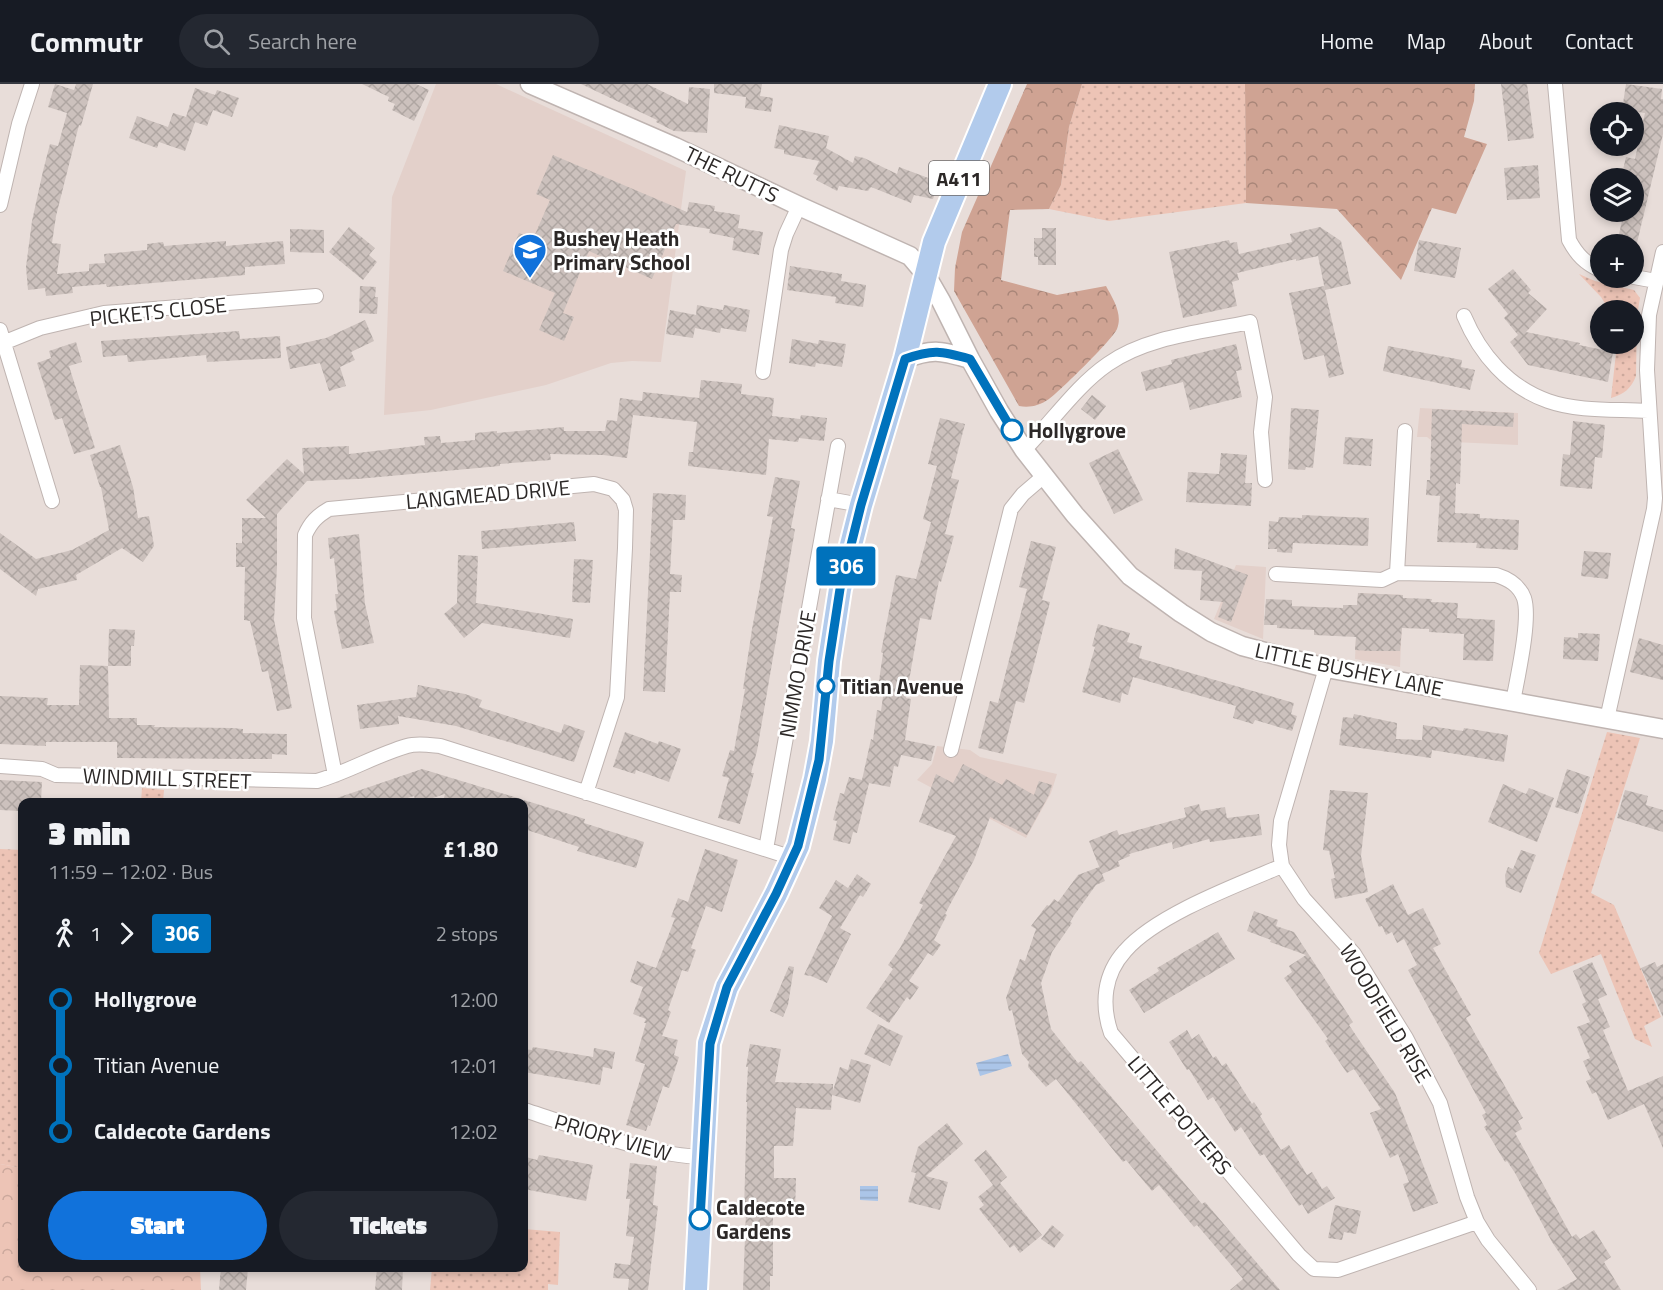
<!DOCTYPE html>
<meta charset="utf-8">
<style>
:root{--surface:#171b24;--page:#242831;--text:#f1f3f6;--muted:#9ea1a6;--line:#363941;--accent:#1172db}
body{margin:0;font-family:"Titillium Web",sans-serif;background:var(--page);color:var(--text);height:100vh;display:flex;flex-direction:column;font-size:22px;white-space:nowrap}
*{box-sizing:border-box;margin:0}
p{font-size:20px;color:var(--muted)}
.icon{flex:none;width:33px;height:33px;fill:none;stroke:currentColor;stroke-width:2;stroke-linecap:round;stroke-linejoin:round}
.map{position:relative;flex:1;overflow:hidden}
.drawer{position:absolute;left:18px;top:714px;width:510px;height:474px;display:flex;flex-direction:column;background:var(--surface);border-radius:12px;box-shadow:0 3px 9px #0003}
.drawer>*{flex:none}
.badge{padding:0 12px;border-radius:4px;font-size:21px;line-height:39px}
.controls{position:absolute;left:1590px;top:18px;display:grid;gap:12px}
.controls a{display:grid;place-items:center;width:54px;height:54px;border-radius:50%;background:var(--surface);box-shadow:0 3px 9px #0003;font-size:30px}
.map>.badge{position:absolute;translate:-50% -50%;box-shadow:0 0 0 3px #fff}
.legs{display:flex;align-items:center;gap:9px;height:66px;padding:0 30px;font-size:20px}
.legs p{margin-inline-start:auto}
.summary{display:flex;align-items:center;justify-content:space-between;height:102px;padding:0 30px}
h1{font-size:33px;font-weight:800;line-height:45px}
.button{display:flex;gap:12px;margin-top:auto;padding:12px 30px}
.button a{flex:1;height:69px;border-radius:36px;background:var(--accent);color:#fff;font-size:24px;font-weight:800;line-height:69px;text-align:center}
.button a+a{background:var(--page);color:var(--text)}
ul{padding:0 30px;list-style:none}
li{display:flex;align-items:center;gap:21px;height:66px;font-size:22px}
li i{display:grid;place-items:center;width:9px;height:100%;margin:0 8px;background:currentColor}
li i::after{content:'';width:15px;height:15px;margin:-8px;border:4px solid;border-radius:50%;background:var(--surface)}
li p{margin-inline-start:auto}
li:first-child i{background:linear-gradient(#0000 50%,currentColor 0)}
li:last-child i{background:linear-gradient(currentColor 50%,#0000 0)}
header{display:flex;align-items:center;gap:36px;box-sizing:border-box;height:84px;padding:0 30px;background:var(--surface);border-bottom:2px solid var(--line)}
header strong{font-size:28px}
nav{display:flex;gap:33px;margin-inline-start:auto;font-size:21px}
.search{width:420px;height:54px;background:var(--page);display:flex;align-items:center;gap:15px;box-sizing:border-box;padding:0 21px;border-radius:33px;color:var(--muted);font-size:22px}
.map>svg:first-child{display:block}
.built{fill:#e3d0ca}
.grass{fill:url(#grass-dots)}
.forest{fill:url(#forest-crowns)}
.park{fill:url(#park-crowns)}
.pitch{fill:#edc4b6}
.water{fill:url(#water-rules)}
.building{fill:url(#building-cross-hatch)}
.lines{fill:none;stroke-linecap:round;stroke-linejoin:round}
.minor-casing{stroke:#bfb4b1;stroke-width:16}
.tertiary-casing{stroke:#bfb4b1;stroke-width:21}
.primary-casing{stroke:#fff;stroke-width:26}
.minor{stroke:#fff;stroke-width:14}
.tertiary{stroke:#fff;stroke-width:18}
.primary{stroke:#b2cbec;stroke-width:22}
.line-1-casing{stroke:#fff;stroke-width:14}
.line-1{stroke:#0072bc;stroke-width:9}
.stop-1-dot{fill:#fff;stroke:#0072bc;stroke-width:3}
.labels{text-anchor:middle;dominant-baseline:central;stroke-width:5;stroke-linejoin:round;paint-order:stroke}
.shield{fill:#fff;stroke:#6b6868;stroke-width:1.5}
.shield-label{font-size:20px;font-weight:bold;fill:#2c2827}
.street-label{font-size:21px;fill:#2c2827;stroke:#fff}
.poi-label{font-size:21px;font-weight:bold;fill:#2c2827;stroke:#fff;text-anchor:start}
.stop-label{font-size:21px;font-weight:bold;fill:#2c2827;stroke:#fff;text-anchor:start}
</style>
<header>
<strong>Commutr</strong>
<div class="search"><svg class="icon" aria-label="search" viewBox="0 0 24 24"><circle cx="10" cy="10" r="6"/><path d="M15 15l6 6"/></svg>Search here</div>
<nav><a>Home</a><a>Map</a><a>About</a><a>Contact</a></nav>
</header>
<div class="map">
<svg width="1663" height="1206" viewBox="0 0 1663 1206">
<defs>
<pattern id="grass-dots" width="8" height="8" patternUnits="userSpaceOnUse" patternTransform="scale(1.5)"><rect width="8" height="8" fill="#edc4b6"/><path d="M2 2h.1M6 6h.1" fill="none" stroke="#cba89c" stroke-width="1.8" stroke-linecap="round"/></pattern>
<pattern id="forest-crowns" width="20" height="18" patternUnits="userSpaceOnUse" patternTransform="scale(1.5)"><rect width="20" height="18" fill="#cfa393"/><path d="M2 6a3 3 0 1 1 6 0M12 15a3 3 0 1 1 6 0" fill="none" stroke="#a88578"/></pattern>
<pattern id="park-crowns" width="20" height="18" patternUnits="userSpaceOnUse" patternTransform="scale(1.5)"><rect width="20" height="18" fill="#edc4b6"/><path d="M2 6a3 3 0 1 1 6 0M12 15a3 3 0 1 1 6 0" fill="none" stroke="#cba89c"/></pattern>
<pattern id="water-rules" width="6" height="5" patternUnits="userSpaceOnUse" patternTransform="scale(1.5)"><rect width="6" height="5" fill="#abc5e8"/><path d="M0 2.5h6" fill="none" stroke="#93a9c7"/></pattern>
<pattern id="building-cross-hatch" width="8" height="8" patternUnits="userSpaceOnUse" patternTransform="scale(1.5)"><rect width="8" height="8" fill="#ccc1bd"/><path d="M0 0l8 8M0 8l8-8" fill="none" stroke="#afa6a2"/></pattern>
</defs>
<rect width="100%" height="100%" fill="#e8ddd9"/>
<path class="built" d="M436 0H496L686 87 661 278 632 277 611 279 546 301 431 326 384 331 392 113Z
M1420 324 1518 329V361L1432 357 1427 353H1417Z
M1236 481 1266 483 1263 555 1214 535Z
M1358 509 1403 511 1400 583 1355 575Z
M937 662 970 666 980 673 1057 690 1051 709 1026 754 917 696 932 680Z"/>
<path class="grass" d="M1082 0H1245L1246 119 1109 137 1049 125 1061 101 1069 43Z
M1579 190 1595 197 1634 206 1640 214 1637 232 1636 292C1631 305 1624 310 1611 314L1617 260H1634V226H1609L1601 213Z
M1607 648 1640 654 1591 809 1614 821 1661 933 1644 942 1652 963 1635 955 1601 870 1551 890 1539 869Z
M142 704 164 706 163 718H141Z
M0 765 22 766V1084L0 1080Z
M524 1145 560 1148 558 1201 548 1200V1206H430L432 1184H524Z"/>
<path class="forest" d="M1027 0H1082L1069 43 1061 101 1049 125 1010 126 1001 196 1057 211 1106 202C1113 215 1123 230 1117 245 1113 255 1059 308 1049 315 1039 322 1029 324 1019 322L954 207 955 184 962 148Z
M1245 0H1475L1474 17 1464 53 1487 60 1456 130 1432 124 1401 196 1337 125 1246 119Z"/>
<path class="park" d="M0 1080 22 1084V1184H200L201 1206H0Z"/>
<path class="pitch" d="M15 1126 22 1128V1154L9 1150Z"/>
<path class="water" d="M1008 970 1012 982 980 992 976 979Z
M860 1102H878V1117L860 1116Z"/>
<path class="building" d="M55 0 74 6 76 0H93L81 42 79 41 56 132 52 159 61 160 57 190 89 187V180L105 179 104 170 147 166V160L163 158 164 162 226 157V162L283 157 285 180 245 183V191L107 203 106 200 72 203 73 209 46 212 45 204 28 206 26 183 32 137 43 87 50 60 58 62 67 29 48 23Z
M362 0H416L429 6 414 37 392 26 395 20 388 17 389 13Z
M581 0H647L688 20 689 3 710 5 707 49 674 47 656 38 657 36Z
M714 0H762L760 12 773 14 771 28 745 24 746 13 714 9Z
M1501 0H1527L1534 54 1508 57Z
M1626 0 1662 5 1661 15H1663V50L1636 163 1634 160 1617 159 1624 128H1634V94H1621L1626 73 1635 75 1645 29 1622 26Z
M195 4 215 11 217 6 239 14 232 33 213 26 207 42 195 38 185 67 159 58 157 64 129 54 137 32 168 43 173 29 186 33Z
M779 41 829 52 826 64 853 79 855 72 864 74 897 90 899 83 939 98 933 115 914 111 911 119 871 103 868 107 839 102 837 107 816 96 818 92 813 90 819 77 784 70V66L774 64Z
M553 71 687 128 689 118 715 122 714 127 740 131 738 144 763 148 759 171 732 166 734 154 709 149 710 145 676 140 652 195 589 167 563 229 574 233 564 257 539 246 555 209 503 187 519 149 533 155 550 116 536 110Z
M1538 81 1540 114 1507 116 1504 84Z
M349 143 375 164 369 171 377 178 363 196 329 168Z
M1320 143 1341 157 1351 200 1325 206 1318 172 1296 177V175L1237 189 1239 196 1232 198 1237 222 1183 234 1169 168 1229 156 1230 159 1237 158 1239 170 1292 158 1290 150Z
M1042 144H1056V181H1038V173H1034V154H1042Z
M290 145 324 146V169L290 168Z
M1419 156 1461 164 1455 194 1414 187Z
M790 182 842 190 841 197 866 201 863 223 835 219 836 213 787 206Z
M1513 185 1531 206 1528 209 1547 225 1526 248 1580 259 1579 261 1613 268 1608 298 1528 281 1510 258 1518 251 1504 234 1508 230 1488 205Z
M360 202 376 203 375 213H378L377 230 359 229Z
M1324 202 1344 290 1329 294 1324 271 1304 276 1289 209Z
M697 221 723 226 724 221 750 226 746 248 721 244 720 249 695 244 693 254 666 250 670 226 696 231Z
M365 236 374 257 351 268 355 276 340 283 346 302 329 307 320 279 290 285 286 263 326 254Z
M239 247 240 255 280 252 281 274 207 278 206 271 128 278 127 271 103 273 101 257Z
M792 255 818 260 819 256 846 260 842 283 816 279 815 283 789 279Z
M76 258 82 278 69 282 95 364 74 370 62 334 55 336 37 279 51 274 49 267Z
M1236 260 1242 286 1236 287 1242 313 1190 326 1183 298 1146 307 1141 288 1172 280 1171 276Z
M1388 262 1462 276 1461 283 1475 286 1470 306 1383 287Z
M701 296 742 300 741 310 774 314 772 332 800 335 801 331 827 334 824 357 799 354 798 358 769 355 766 391 688 382 689 368H693L697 338 633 331 627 374 603 371 550 370 551 376 500 380V382L357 395 307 397 277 430V483L274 536 292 624 277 627 268 587 262 588 250 537 244 536 245 483H236V459H242V434H266L246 416 287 375 304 390 302 364 349 362V370L425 361 424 353 440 352 441 359 475 356V349L497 347V349L564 343V347H605L607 336 617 337 620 314 642 317 643 308 699 314Z
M1092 311 1106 322 1095 336 1081 325Z
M1291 324 1319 326 1313 384 1306 383 1305 386 1288 385Z
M1432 325 1514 329 1513 343 1462 340 1460 400 1456 399 1455 429 1480 430V434L1519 436 1518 466 1476 464 1477 459 1437 458 1440 412 1426 411 1427 396H1430Z
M940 334 965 340 951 394 959 396 945 450 954 452 941 498 939 497 931 536 920 534 906 614 911 615 905 656 935 662 931 677 901 671 898 683 894 682 890 703 869 699 857 749 853 748 850 760 833 756 837 737 833 736 840 709 844 710 849 693 862 696 871 655 873 656 877 626 881 627 885 598 879 597 883 569 881 568 896 491 916 495 931 438 923 435 937 382 928 380Z
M1573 337 1605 341 1602 374 1595 373 1592 405 1560 402 1563 370 1570 371Z
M1345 353 1373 355 1371 382 1343 380Z
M120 361 133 403 138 434 149 432 154 462 143 478 122 464 76 491 77 496 38 505 36 512 0 485V449L36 475 72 466 109 446 101 403H100L90 371Z
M1118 365 1143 416 1114 430 1089 379Z
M1221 369 1247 371 1245 399H1252L1251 422 1186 418 1188 388 1219 390Z
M775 393 800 397 791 444 795 445 757 667 751 689H754L740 740 718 734 729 694 722 692 730 666 734 667 745 605H743L752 545 773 433 767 432Z
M653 409 686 411 685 436H673L670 490 682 491 681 508H670L665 608 643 607Z
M1302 431 1369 434 1368 462 1293 459 1292 469 1277 468V465H1268L1269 437 1278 438 1279 433 1302 434Z
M574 438 576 457 482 465 481 447Z
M359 450 365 520 374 559 342 565 334 527 337 526 335 510H338L334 474 330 475 328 454Z
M1031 457 1056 463 1042 516 1050 518 1024 619 1016 617 1003 670 978 664 990 617 998 619 1027 505 1019 503Z
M1175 464 1248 491 1231 538 1218 533 1223 518 1200 516 1202 487 1174 485Z
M1584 467 1611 469 1608 495 1581 492Z
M458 471 478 472 476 519 573 535 570 554 482 539 464 554 444 530 457 519Z
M574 475 593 476 590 519 572 518Z
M1358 509 1403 511V514L1432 515 1431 518 1458 519 1457 534 1495 536 1493 577 1463 576 1464 550 1429 548V545L1402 544 1400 567H1369L1355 566 1356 553 1314 551V546L1277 544V541H1264L1266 515 1292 516V522L1343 524V521H1357Z
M1098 540 1130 549 1127 558 1142 562 1139 574 1294 619 1291 630 1297 632 1292 647 1255 636 1253 640 1233 634 1236 622 1133 593 1128 611 1122 609 1120 619 1082 608 1095 563 1092 562Z
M109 545 135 546 134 562H131V582H108Z
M1578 549 1600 550 1598 577 1563 575 1564 553 1578 554Z
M1639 554 1663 561V596L1630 588Z
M80 581 108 582 109 634H137V641H155L154 643 232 644 243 645V649L287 650V671L272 670V675L117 674V658H46V662L0 660V612L48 614 47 621H79Z
M418 601 465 610 482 616 479 623 561 649 564 640 585 647 574 678 456 642 398 632 399 640 360 645 357 621 416 613Z
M1354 630 1397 639 1396 655 1422 656 1423 641 1463 647 1464 644 1508 651 1504 678 1432 666 1431 674 1339 661 1343 633 1353 634Z
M625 648 658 660 659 657 681 665 669 698 636 686 635 690 613 683Z
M963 680 1002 701 1006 695 1034 711 1039 697 1052 701 1049 711 1027 751 990 733 974 776 945 830 947 831 934 856 941 861 933 872 928 869 909 897 919 903 910 916 907 913 889 939 866 924 893 885 888 881 900 864 923 821 919 819 956 752 919 738 936 690 953 699Z
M422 685 521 715V718H443L445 710 420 718H416L414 712 395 718H331V716Z
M1567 685 1590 693 1578 730 1555 723Z
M0 696 42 698 41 718H22L20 727 0 726Z
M1503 700 1526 710 1529 704 1554 714 1537 758 1488 738Z
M1330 706 1368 709 1361 772 1368 808 1335 815 1331 795 1335 794 1329 767 1323 766Z
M1625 706 1648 712 1646 721 1663 726V748L1617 734Z
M524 716 585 735 584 739 644 758 636 784 577 767 579 763 524 745Z
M1199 720 1201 727 1225 723 1227 734 1259 730 1262 751 1210 758 1209 755 1173 765 1172 758 1129 770 1130 772 1118 777 1120 782 1102 790 1089 757 1117 746 1119 751 1186 733 1184 724Z
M705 765 738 776 722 828 706 822 691 864 696 866 688 888 682 886 668 926 671 928 662 952 678 956 674 971 679 973 669 1004 663 1002 650 1042 648 1041 646 1047 626 1041 645 980 635 977 646 939H644L646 935 633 930 643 903 630 898 637 877 656 884 675 834 671 833 678 814 688 818Z
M1521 766 1536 771 1521 809 1506 803 1505 791 1508 783 1513 785Z
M1099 783 1105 797 1096 801 1075 830 1070 838 1072 839 1052 868 1041 899 1051 945 1078 979 1081 977 1202 1120 1205 1118 1280 1206H1230L1243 1195 1197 1141 1194 1143 1159 1101 1152 1107 1126 1076 1123 1078 1056 995 1046 1003 1028 983 1029 978 1022 970 1012 926 1009 927 1006 914 1020 875 1025 877 1036 845 1031 842 1047 821 1049 822 1054 815 1058 818 1078 791Z
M857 790 871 800 863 813 860 811 840 844 851 850 827 899 811 892 804 891 832 832 819 824 836 796 848 804Z
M1393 800 1408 831 1423 824 1441 860 1433 864 1471 931 1466 934 1523 1034 1518 1037 1522 1045 1515 1049 1572 1153 1576 1150 1580 1155 1594 1146 1611 1173 1604 1178 1621 1206H1557L1577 1195 1552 1158 1515 1089 1507 1077 1505 1078 1484 1043 1487 1041 1482 1031 1486 1029 1408 886 1417 881 1404 855 1397 859 1392 848 1386 851 1382 842 1379 843 1365 815Z
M1254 827 1278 836 1276 842 1294 848 1353 938 1349 941 1395 1009 1438 1119 1413 1128 1403 1100 1409 1098 1398 1070 1390 1074 1370 1029 1381 1025 1354 985 1347 989 1325 957 1328 955 1284 894 1292 888 1289 882 1306 871 1270 858 1271 856 1247 847Z
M1218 848 1235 875 1144 929 1129 906 1159 887 1157 884Z
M1592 878 1607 911 1598 915 1610 943 1603 946 1628 1007 1663 992V1064L1644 1020 1608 1036 1596 1008 1592 1010 1586 997 1591 995 1583 977 1590 974 1577 943 1590 938 1582 920 1586 918 1573 887Z
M1655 878 1657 883 1663 880V933L1641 884Z
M789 882 794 883 788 921 783 933 770 927Z
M878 940 903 952 890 982 864 970Z
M1187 946 1192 955 1199 950 1213 974 1216 972 1222 982 1226 979 1252 1020 1254 1018 1262 1030 1260 1032 1281 1066 1289 1061 1307 1091 1312 1088 1322 1105 1327 1102 1335 1114 1308 1130 1302 1120 1299 1122 1264 1070 1260 1072 1241 1043 1235 1048 1213 1013 1208 1016 1189 985 1187 986 1169 958Z
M750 960 781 965 775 998 833 1000V1007L840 983 848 986 851 975 871 981 860 1019 832 1011 831 1026 796 1024 793 1062H774V1094H796L795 1128H773V1192H770V1206H743L746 1127H744L747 1018H746L748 983H746Z
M533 963 593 973 594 964 615 968 612 985 603 983 600 1001 524 988V965L532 966Z
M947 1039 963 1060 926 1092 948 1098 940 1126 908 1118 916 1089 911 1088 918 1063Z
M986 1066 1007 1093 1000 1099 1042 1151 1020 1169 1014 1161 1010 1164 979 1125 984 1121 978 1113 993 1101 974 1076Z
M539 1071 593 1081 586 1117 524 1105V1087L526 1073 537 1076Z
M630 1079 657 1082 653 1121 658 1122 648 1206H628L629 1195 613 1194 615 1179 630 1181 634 1153 626 1152 630 1115H626Z
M1335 1121 1361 1127 1356 1150 1344 1148 1342 1156 1328 1154Z
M1052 1141 1064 1151 1054 1164 1041 1155Z
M221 1184H248L246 1206H219Z
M377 1184H403L402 1206H375Z"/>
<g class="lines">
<g class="minor-casing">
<path id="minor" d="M1555 0 1569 156C1577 171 1585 179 1600 186
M0 121 19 40 32 0
M1634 193 1656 197
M1464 232C1480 270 1508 303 1548 317 1579 328 1616 325 1648 327
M0 246 52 417
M3 259 40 244 104 229 316 212
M763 288 781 166 786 150 799 122
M1405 347 1397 489 1496 491C1509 495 1519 501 1524 514 1531 535 1517 595 1513 618
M1024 366C1052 338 1076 302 1108 280 1148 252 1204 248 1250 238L1265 313 1261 348 1265 396
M828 415 861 421
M1276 490 1382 496 1397 489
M1326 584 1281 737 1279 761 1282 782 1304 815 1354 870 1406 954 1440 1019 1467 1113 1477 1138 1488 1156 1529 1206
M1607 635 1654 425 1655 414 1647 286 1649 231 1663 168
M951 666 1011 425 1023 410 1044 392
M0 682 42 685 56 691 317 697C348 688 376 671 407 662 417 659 429 661 440 662L793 774
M335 691 304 534 305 451C311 438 317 432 329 425L594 400 613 405 623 416 626 426 625 464 617 613 586 709
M766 765 838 362
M1282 782C1237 801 1156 831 1125 867 1104 890 1101 920 1111 949L1299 1171 1314 1185 1338 1186 1477 1138
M524 1026C579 1043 647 1072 704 1073"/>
</g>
<g class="tertiary-casing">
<path id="tertiary" d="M530 0 675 63 799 122 910 172 926 191 941 217 970 275 999 327 1024 366 1075 431 1130 492 1181 529 1211 548 1242 562 1326 584 1663 645
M905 275C933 264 941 267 970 275"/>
</g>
<g class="primary-casing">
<path id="primary" d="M696 1206 709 959 727 903 776 810 798 762 815 695 822 657 829 577 840 505 861 421 905 275 934 158 1000 0"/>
</g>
<use href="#minor" class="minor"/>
<use href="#tertiary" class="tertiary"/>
<use href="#primary" class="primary"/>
</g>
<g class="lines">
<g class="line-1-casing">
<path id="line-1" d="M700 1135 710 960 727 903 776 810 798 762 819 676 829 577 840 505 861 421 905 275C933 265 941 267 970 275L1012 346"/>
</g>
<use href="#line-1" class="line-1"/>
</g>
<defs>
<g id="school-pin" transform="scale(1.725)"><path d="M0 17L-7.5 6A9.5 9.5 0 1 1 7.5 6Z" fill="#1172db" stroke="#fff"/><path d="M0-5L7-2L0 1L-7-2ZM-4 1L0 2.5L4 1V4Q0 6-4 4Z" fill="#fff"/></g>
</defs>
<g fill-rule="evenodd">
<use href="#school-pin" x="530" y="166"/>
</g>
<g class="stop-1-dot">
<circle cx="1012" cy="346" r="10"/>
<circle cx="826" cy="602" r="8"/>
<circle cx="700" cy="1135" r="10"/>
</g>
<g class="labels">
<rect class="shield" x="929" y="77" width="60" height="34" rx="4.5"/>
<g class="shield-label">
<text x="959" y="94">A411</text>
</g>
<g class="street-label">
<text transform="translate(732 90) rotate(26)">THE RUTTS</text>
<text transform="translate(158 227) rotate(-6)">PICKETS CLOSE</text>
<text transform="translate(488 410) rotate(-5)">LANGMEAD DRIVE</text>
<text transform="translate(1349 585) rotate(12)">LITTLE BUSHEY LANE</text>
<text transform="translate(797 590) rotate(-80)">NIMMO DRIVE</text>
<text transform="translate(167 694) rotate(2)">WINDMILL STREET</text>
<text transform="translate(1386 929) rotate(59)">WOODFIELD RISE</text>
<text transform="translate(1180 1031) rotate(50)">LITTLE POTTERS</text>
<text transform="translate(613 1053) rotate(16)">PRIORY VIEW</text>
</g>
<g class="poi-label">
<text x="553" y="154">Bushey Heath<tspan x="553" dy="24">Primary School</tspan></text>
</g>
<g class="stop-label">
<text x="1028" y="346">Hollygrove</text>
<text x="840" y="602">Titian Avenue</text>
<text x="716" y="1123">Caldecote<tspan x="716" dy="24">Gardens</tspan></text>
</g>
</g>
</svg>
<div class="controls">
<a><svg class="icon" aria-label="locate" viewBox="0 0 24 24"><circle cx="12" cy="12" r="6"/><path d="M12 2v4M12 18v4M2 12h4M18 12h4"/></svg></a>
<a><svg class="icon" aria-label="layers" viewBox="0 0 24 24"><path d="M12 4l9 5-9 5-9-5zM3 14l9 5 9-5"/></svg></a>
<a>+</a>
<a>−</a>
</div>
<b class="badge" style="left:846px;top:482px;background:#0072bc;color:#fff">306</b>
<section class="drawer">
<div class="summary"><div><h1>3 min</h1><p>11:59 – 12:02 · Bus</p></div><b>£1.80</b></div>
<div class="legs"><svg class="icon" aria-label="walk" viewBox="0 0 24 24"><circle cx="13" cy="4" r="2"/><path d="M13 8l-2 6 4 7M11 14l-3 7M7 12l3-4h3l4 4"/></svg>1<svg class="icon" aria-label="forward" viewBox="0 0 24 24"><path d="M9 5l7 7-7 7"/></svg><b class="badge" style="background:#0072bc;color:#fff">306</b><p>2 stops</p></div>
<ul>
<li><i style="color:#0072bc"></i><b>Hollygrove</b><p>12:00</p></li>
<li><i style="color:#0072bc"></i><span>Titian Avenue</span><p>12:01</p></li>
<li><i style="color:#0072bc"></i><b>Caldecote Gardens</b><p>12:02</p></li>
</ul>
<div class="button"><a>Start</a><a>Tickets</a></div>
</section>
</div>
